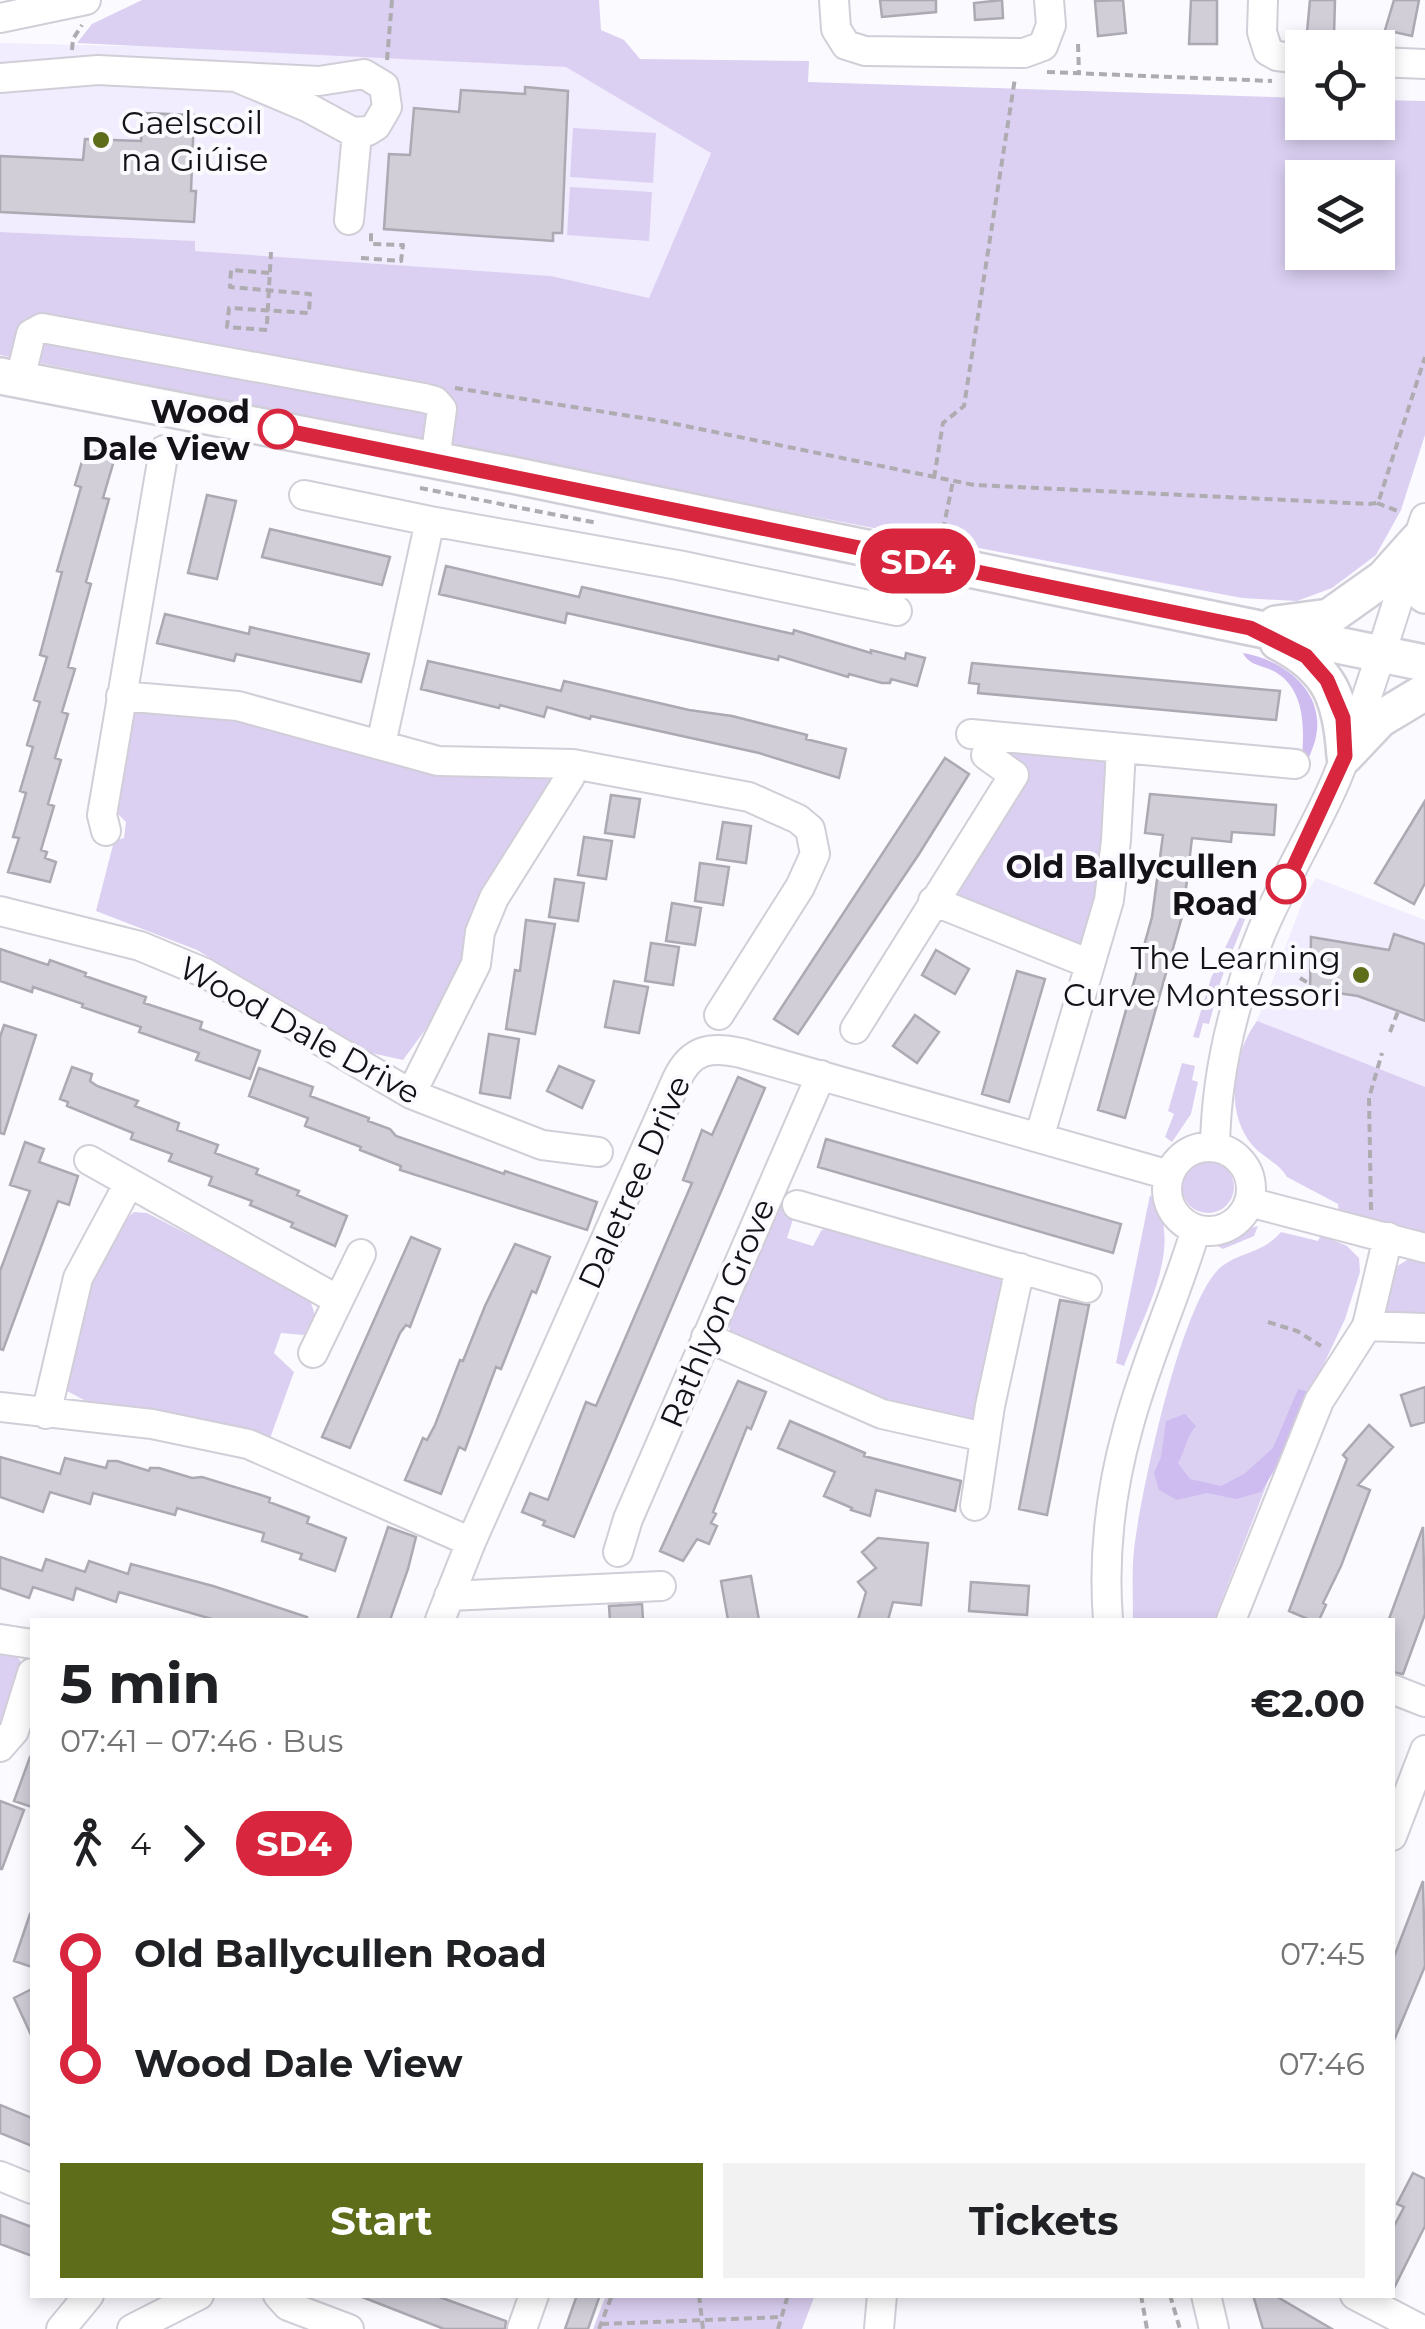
<!DOCTYPE html>
<meta charset="utf-8">
<style>
:root{--surface:#fff;--page:#f2f2f2;--text:#202124;--muted:#757577;--accent:#5e6d19}
body{margin:0;font-family:Montserrat,sans-serif;background:var(--page);color:var(--text);height:100vh;display:flex;flex-direction:column;font-size:38px;white-space:nowrap}
*{box-sizing:border-box;margin:0}
p{font-size:32px;color:var(--muted)}
.icon{flex:none;width:55px;height:55px;fill:none;stroke:currentColor;stroke-width:2;stroke-linecap:round;stroke-linejoin:round}
.map{position:relative;flex:1;overflow:hidden}
.sheet{position:absolute;left:30px;top:1618px;width:1365px;height:680px;display:flex;flex-direction:column;background:var(--surface);border-radius:0px;box-shadow:0 5px 15px #0003}
.sheet>*{flex:none}
.badge{padding:0 20px;border-radius:32px;font-size:35px;line-height:65px}
.controls{position:absolute;left:1285px;top:30px;display:grid;gap:20px}
.controls a{display:grid;place-items:center;width:110px;height:110px;border-radius:0px;background:var(--surface);box-shadow:0 5px 15px #0003;font-size:50px}
.map>.badge{position:absolute;translate:-50% -50%;box-shadow:0 0 0 5px #fff}
.legs{display:flex;align-items:center;gap:15px;height:110px;padding:0 30px;font-size:32px}
.legs p{margin-inline-start:auto}
.headline{display:flex;align-items:center;justify-content:space-between;height:170px;padding:0 30px}
h1{font-size:55px;font-weight:700;line-height:75px}
.primary-button{display:flex;gap:20px;margin-top:auto;padding:20px 30px}
.primary-button a{flex:1;height:115px;border-radius:0px;background:var(--accent);color:#fff;font-size:40px;font-weight:700;line-height:115px;text-align:center}
.primary-button a+a{background:var(--page);color:var(--text)}
ul{padding:0 30px;list-style:none}
li{display:flex;align-items:center;gap:35px;height:110px;font-size:38px}
li i{display:grid;place-items:center;width:15px;height:100%;margin:0 12px;background:currentColor}
li i::after{content:'';width:25px;height:25px;margin:-12px;border:8px solid;border-radius:50%;background:var(--surface)}
li p{margin-inline-start:auto}
li:first-child i{background:linear-gradient(#0000 50%,currentColor 0)}
li:last-child i{background:linear-gradient(currentColor 50%,#0000 0)}
.map>svg:first-child{display:block}
.built{fill:#f1ecfe}
.green{fill:#dbd0f2;fill-rule:evenodd}
.forest{fill:#cebcf1}
.building{fill:#d1ced8;stroke:#aca9b3;stroke-width:2.5}
.lines{fill:none;stroke-linecap:round;stroke-linejoin:round}
.minor-casing{stroke:#d1ced8;stroke-width:32}
.major-casing{stroke:#d1ced8;stroke-width:40}
.path{stroke:#aeacb0;stroke-width:4;stroke-dasharray:8 5;stroke-linecap:butt}
.minor{stroke:#fff;stroke-width:28}
.major{stroke:#fff;stroke-width:35}
.line-1-casing{stroke:#fff;stroke-width:22}
.line-1{stroke:#d7263d;stroke-width:15}
.poi-dot{fill:#5e6d19;stroke:#fbfafe;stroke-width:4}
.stop-1-dot{fill:#fff;stroke:#d7263d;stroke-width:5}
.labels{text-anchor:middle;dominant-baseline:central;stroke-width:8;stroke-linejoin:round;paint-order:stroke}
.poi-label{font-size:32px;fill:#141216;stroke:#fbfafe;text-anchor:start}
.stop-label{font-size:32px;font-weight:bold;fill:#141216;stroke:#fbfafe;text-anchor:end}
.street-label{font-size:32px;fill:#141216;stroke:#fbfafe}
</style>
<div class="map">
<svg width="1425" height="2329" viewBox="0 0 1425 2329">
<rect width="100%" height="100%" fill="#fbfafe"/>
<path class="built" d="M0 43 207 48 567 67 711 152 649 298 551 276 194 251V241L0 232Z
M1316 878 1425 920V1094L1253 1031 1304 898Z"/>
<path class="green" d="M142 0H599L601 30 624 40 640 59 809 61 808 82 1302 98V122H1378V100L1425 101V435L1401 510 1376 555 1332 588 1297 601 1242 598 632 482 0 355V232L195 241V251L551 276 649 298 711 153 566 67 77 43 92 24ZM1302 178H1378V252H1302Z
M573 128 656 133 653 183 570 177Z
M570 187 652 192 649 241 567 235Z
M130 710 242 718 544 771 556 786 487 885 473 913 468 946 442 1007 403 1060 358 1050 197 950 96 911 114 841 124 838 126 822 115 811Z
M995 749 1098 759 1107 763 1111 797 1091 932 1082 943 1073 945 959 897V886L1029 774Z
M1249 897 1253 899 1221 980 1209 1024 1203 1023 1199 1038 1193 1037 1211 978Z
M1257 1021 1425 1087V1236L1376 1220 1339 1213 1338 1204 1287 1177C1280 1164 1263 1157 1253 1146 1224 1113 1232 1054 1257 1021Z
M1182 1063 1195 1066 1192 1080 1198 1082 1191 1114 1172 1142 1165 1137 1174 1114 1168 1111Z
M1182 1187a26 26 0 1 1 52 0a26 26 0 1 1-52 0Z
M1150 1195C1188 1241 1142 1318 1124 1366L1116 1363Z
M781 1203 796 1210 787 1238 813 1246 821 1231 829 1226 999 1276 1006 1288 980 1417 967 1425 914 1415 730 1336 729 1320Z
M134 1212 147 1213 309 1297 315 1315 304 1335 281 1333 274 1353 294 1372 269 1441 119 1410 86 1401 65 1390C77 1339 91 1244 134 1212Z
M1258 1226 1254 1236 1223 1249 1216 1245 1234 1233Z
M1281 1232 1318 1241 1321 1235 1347 1246 1359 1258 1360 1272 1345 1319 1322 1368 1298 1404 1214 1620H1133C1133 1592 1131 1563 1136 1535 1144 1482 1182 1298 1222 1266 1242 1251 1262 1254 1281 1232Z
M1409 1259 1425 1260V1317L1387 1315 1382 1308 1392 1269Z
M0 1651 13 1654 20 1660 22 1673 0 1731Z
M606 2295H815L802 2329H593Z"/>
<path class="forest" d="M1243 653C1284 660 1328 692 1315 741 1311 754 1305 766 1300 778 1303 744 1311 695 1277 673 1265 665 1250 667 1243 653Z
M1298 1389 1309 1392 1278 1464 1261 1492 1236 1499 1207 1493 1177 1500 1159 1490 1154 1473 1161 1457 1166 1421 1185 1414 1196 1426C1187 1435 1185 1451 1178 1463L1190 1479 1221 1486 1244 1474 1273 1448Z"/>
<path class="building" d="M880 0H936V12L882 17Z
M1002 0 1003 18 975 20 974 3Z
M1123 0 1126 33 1098 36 1095 1Z
M1191 0H1217V44H1189Z
M1310 0H1335L1334 35 1307 32Z
M1394 0H1419L1412 36 1385 30Z
M525 87 568 91 562 233H553V241L384 229 389 154 410 155 414 108 459 112 461 90 525 94Z
M143 113 194 115 191 191H196L194 222 0 212V156L83 160 85 139 141 141Z
M86 448 115 457 103 498 109 499 86 582 91 584 68 667 75 669 62 712 68 714 55 758 61 760 48 804 54 806 41 850 47 852 45 858 56 862 50 882 8 872 19 838 13 837 26 793 20 791 33 747 27 745 40 702 34 700 47 657 40 655 62 572 57 571 81 487 75 485Z
M207 495 236 501 217 579 188 573Z
M270 529 390 557 382 585 262 557Z
M446 566 579 597 582 587 793 634 794 630 871 653V650L905 659 906 653 925 658 917 686 891 679 890 683H882L849 674 848 677 779 656 778 660 567 613 565 623 439 594Z
M165 614 249 634 250 627 369 654 361 682 236 654 234 661 157 643Z
M428 661 561 691 564 681 689 710 732 716 807 735 806 739 846 749 839 778 759 753 591 716 590 719 547 707 544 717 500 705 499 708 421 689Z
M972 663 1280 691 1276 720 978 693 979 684 969 683Z
M945 758 969 774 919 854 798 1034 774 1019Z
M1150 794 1276 805 1274 835 1232 832 1231 842 1192 838 1183 913 1125 1118 1098 1110 1152 917 1163 835 1145 833Z
M611 795 640 799 634 837 605 833Z
M1425 801V883L1414 904 1375 883Z
M723 822 751 826 746 863 717 859Z
M584 837 612 841 606 879 578 875Z
M700 863 729 867 723 905 695 901Z
M555 879 584 883 578 921 549 917Z
M672 903 701 908 695 945 666 941Z
M526 920 555 924 535 1034 506 1029 515 970 520 971Z
M1394 934 1425 944V1021L1358 996 1310 989 1311 937 1389 950Z
M651 943 679 947 673 985 645 981Z
M0 949 48 965 50 960 86 973 85 976 146 997 144 1003 202 1022 200 1029 260 1051 250 1079 196 1060 199 1053 139 1032 141 1027 82 1007 83 1004 33 987 32 992 0 981Z
M936 950 969 969 955 994 922 975Z
M1017 971 1045 979 1009 1102 982 1094Z
M614 981 648 987 639 1033 605 1027Z
M915 1015 939 1032 917 1063 893 1046Z
M4 1025 36 1035 4 1134 0 1133V1037Z
M489 1034 519 1039 510 1098 480 1093Z
M559 1066 594 1081 582 1108 547 1091Z
M72 1067 92 1074 90 1081 97 1086 138 1101 135 1106 179 1123 177 1130 218 1145 215 1153 258 1169 256 1174 299 1191 297 1195 347 1216 335 1246 291 1227 293 1223 250 1205 252 1201 209 1185 212 1177 169 1161 172 1154 131 1139 133 1133 67 1106 68 1102 60 1099Z
M259 1068 313 1087 310 1096 369 1118 368 1121 390 1129 396 1136 504 1174 505 1171 597 1202 587 1230 400 1170 401 1166 360 1150 361 1147 305 1126 308 1118 249 1096Z
M738 1077 765 1088 574 1537 543 1525 545 1521 522 1512 530 1493 548 1500 586 1402 596 1406 692 1183 683 1180 702 1130 712 1135Z
M826 1139 1121 1224 1113 1253 818 1167Z
M25 1142 44 1149 39 1162 78 1176 69 1205 58 1201 3 1350 0 1349V1271L30 1191 10 1185Z
M411 1237 440 1249 410 1327 406 1325 400 1333 350 1448 322 1437Z
M515 1244 550 1257 536 1293 532 1291 501 1369 496 1367 465 1450 459 1447 441 1494 405 1480 423 1438 427 1440 435 1425 460 1360 463 1361 485 1306Z
M1060 1300 1089 1305 1047 1515 1019 1509Z
M738 1381 766 1392 751 1429 747 1427 713 1512 716 1514 711 1523 717 1526 709 1544 697 1539 683 1561 660 1551Z
M1425 1387V1422L1411 1426 1401 1395Z
M790 1421 865 1453 864 1456 961 1481 955 1511 876 1490 870 1516 851 1510 852 1508 824 1496 835 1472 778 1448Z
M1369 1425 1393 1447 1358 1485 1370 1490 1341 1566 1323 1603 1326 1605 1319 1620H1310L1289 1611 1347 1459 1343 1455Z
M0 1457 60 1474 65 1458 106 1468 108 1461H117L149 1471 150 1468H159L192 1478 202 1477 261 1495 270 1498 269 1502 309 1517 307 1523 346 1538 335 1571 300 1559 302 1554 262 1541 264 1533 177 1508 175 1515 93 1493 90 1504 50 1492 43 1512 0 1497Z
M388 1527 416 1537 408 1569 390 1620H357Z
M1423 1527 1425 1614 1403 1674 1392 1672V1620L1389 1619Z
M878 1538 928 1543 921 1605 893 1602 888 1620H858L866 1592 858 1582 876 1568 862 1552Z
M0 1557 42 1571 46 1559 85 1572 89 1561 128 1574 131 1564 213 1586 307 1617 306 1620H215L119 1592 116 1602 76 1588 73 1600 33 1587 29 1598 0 1588Z
M751 1576 759 1620H728L721 1581Z
M971 1582 1029 1586 1027 1615 969 1611Z
M642 1604 643 1620H610L609 1606Z
M30 1757H32V1807L14 1801Z
M0 1801 24 1810 2 1869H0Z
M1423 1881 1425 1966 1392 2045V1962Z
M30 1914H32V1967L14 1961Z
M32 1989V2037L14 1998Z
M0 2105 32 2118V2146L0 2133Z
M1413 2173 1425 2179V2226L1392 2292V2230L1404 2207 1397 2204Z
M0 2215 32 2227V2256L0 2244Z
M357 2295H434L506 2321 505 2329H444Z
M577 2295H600L588 2329H565Z
M1253 2295H1274L1332 2329H1263Z"/>
<g class="lines">
<g class="minor-casing">
<path id="minor" d="M834 0 836 29 846 45 865 51 1024 53 1043 46 1051 25 1049 0
M1263 0 1262 32 1268 51 1277 56 1302 59
M0 18 86 0
M1378 62 1425 64
M0 78 98 70 319 81 364 74 384 86 387 107 376 126 368 131 353 132 307 107 236 77
M349 220 357 133
M20 379 31 334 42 328 424 398 435 401 442 409 435 460
M304 495 430 521 678 565 897 611
M121 696 238 706 438 761 573 764 749 797 798 819 810 829 815 854 800 887 719 1015
M971 734 1295 764
M381 744 430 521
M106 831 102 815 164 450
M933 901 1090 964
M0 911 140 946 205 973 411 1094 542 1145 598 1152
M855 1029 1014 775 986 755
M411 1094 476 964 480 932 494 898 570 777 573 764
M1039 1138 1109 900 1116 840 1121 750
M1215 1147C1216 1073 1234 1000 1262 931 1284 879 1314 831 1336 780 1371 694 1395 605 1425 518
M1167 1189a42 42 0 1 1 84 0a42 42 0 1 1-84 0Z
M89 1160 338 1300
M1249 1202 1425 1248
M797 1205 1087 1288
M1367 1326 1425 1328
M706 1337 882 1414 984 1437
M313 1353 361 1254
M0 1407 152 1424 248 1444 471 1542
M46 1414 78 1278 128 1185
M975 1506 990 1406 1020 1268
M618 1552 628 1519 821 1075
M449 1596 661 1586
M440 1620 471 1542 677 1079C691 1049 711 1046 741 1053L1169 1175
M1108 1620C1103 1556 1111 1489 1128 1428 1146 1360 1176 1296 1196 1229
M1231 1620 1319 1401 1367 1326 1388 1237
M0 1639 32 1644
M1392 1689 1425 1702
M0 1747 14 1731 32 1673
M1392 1836 1425 1750
M0 2176 32 2189
M278 2295 288 2306 349 2329
M1206 2295 1214 2329
M1355 2295 1420 2329
M61 2329 89 2295
M132 2329 199 2295
M522 2329 534 2295
M879 2329 882 2295"/>
</g>
<g class="major-casing">
<path id="major" d="M0 376 507 474 1425 663
M1418 540 1425 595
M1276 624 1329 617 1384 578 1418 540
M1278 642C1331 669 1341 699 1345 756
M1345 756 1380 719 1425 692"/>
</g>
<path class="path" d="M1078 44 1079 73
M72 50 73 39 82 25
M387 60 392 0
M1047 72 1272 81
M361 258 401 261 403 245 371 244V232
M267 324 271 252
M267 330 227 327 229 308 309 313 310 294 230 287 231 270 270 273
M455 388 661 421 974 485 1369 504 1377 503 1380 497 1425 357
M934 478 943 423 964 406 1015 78
M420 488 597 523
M1377 503 1400 512
M943 530 953 481
M1300 978 1310 984
M1390 1032 1399 1009
M1371 1210 1369 1098 1382 1053
M1268 1322 1297 1331 1321 1346
M699 2295 703 2329
M1141 2295 1147 2329
M1170 2295 1180 2329
M601 2324 781 2317
M599 2329 612 2295
M778 2329 788 2295"/>
<use href="#minor" class="minor"/>
<use href="#major" class="major"/>
</g>
<g class="lines">
<g class="line-1-casing">
<path id="line-1" d="M278 429 1250 628 1306 656 1327 680 1343 718 1345 756 1286 884"/>
</g>
<use href="#line-1" class="line-1"/>
</g>
<g class="poi-dot">
<circle cx="101" cy="140" r="10"/>
<circle cx="1361" cy="975" r="10"/>
</g>
<g class="stop-1-dot">
<circle cx="278" cy="429" r="18"/>
<circle cx="1286" cy="884" r="18"/>
</g>
<g class="labels">
<g class="poi-label">
<text x="121" y="122">Gaelscoil<tspan x="121" dy="37">na Giúise</tspan></text>
<text x="1341" y="957" text-anchor="end">The Learning<tspan x="1341" dy="37">Curve Montessori</tspan></text>
</g>
<g class="stop-label">
<text x="250" y="411">Wood<tspan x="250" dy="37">Dale View</tspan></text>
<text x="1258" y="866">Old Ballycullen<tspan x="1258" dy="37">Road</tspan></text>
</g>
<g class="street-label">
<text transform="translate(300 1030) rotate(29)">Wood Dale Drive</text>
<text transform="translate(634 1182) rotate(-66)">Daletree Drive</text>
<text transform="translate(717 1313) rotate(-67)">Rathlyon Grove</text>
</g>
</g>
</svg>
<div class="controls">
<a><svg class="icon" aria-label="locate" viewBox="0 0 24 24"><circle cx="12" cy="12" r="6"/><path d="M12 2v4M12 18v4M2 12h4M18 12h4"/></svg></a>
<a><svg class="icon" aria-label="layers" viewBox="0 0 24 24"><path d="M12 4l9 5-9 5-9-5zM3 14l9 5 9-5"/></svg></a>
</div>
<b class="badge" style="left:918px;top:561px;background:#d7263d;color:#fff">SD4</b>
<section class="sheet">
<div class="headline"><div><h1>5 min</h1><p>07:41 – 07:46 · Bus</p></div><b>€2.00</b></div>
<div class="legs"><svg class="icon" aria-label="walk" viewBox="0 0 24 24"><circle cx="13" cy="4" r="2"/><path d="M13 8l-2 6 4 7M11 14l-3 7M7 12l3-4h3l4 4"/></svg>4<svg class="icon" aria-label="forward" viewBox="0 0 24 24"><path d="M9 5l7 7-7 7"/></svg><b class="badge" style="background:#d7263d;color:#fff">SD4</b></div>
<ul>
<li><i style="color:#d7263d"></i><b>Old Ballycullen Road</b><p>07:45</p></li>
<li><i style="color:#d7263d"></i><b>Wood Dale View</b><p>07:46</p></li>
</ul>
<div class="primary-button"><a>Start</a><a>Tickets</a></div>
</section>
</div>
